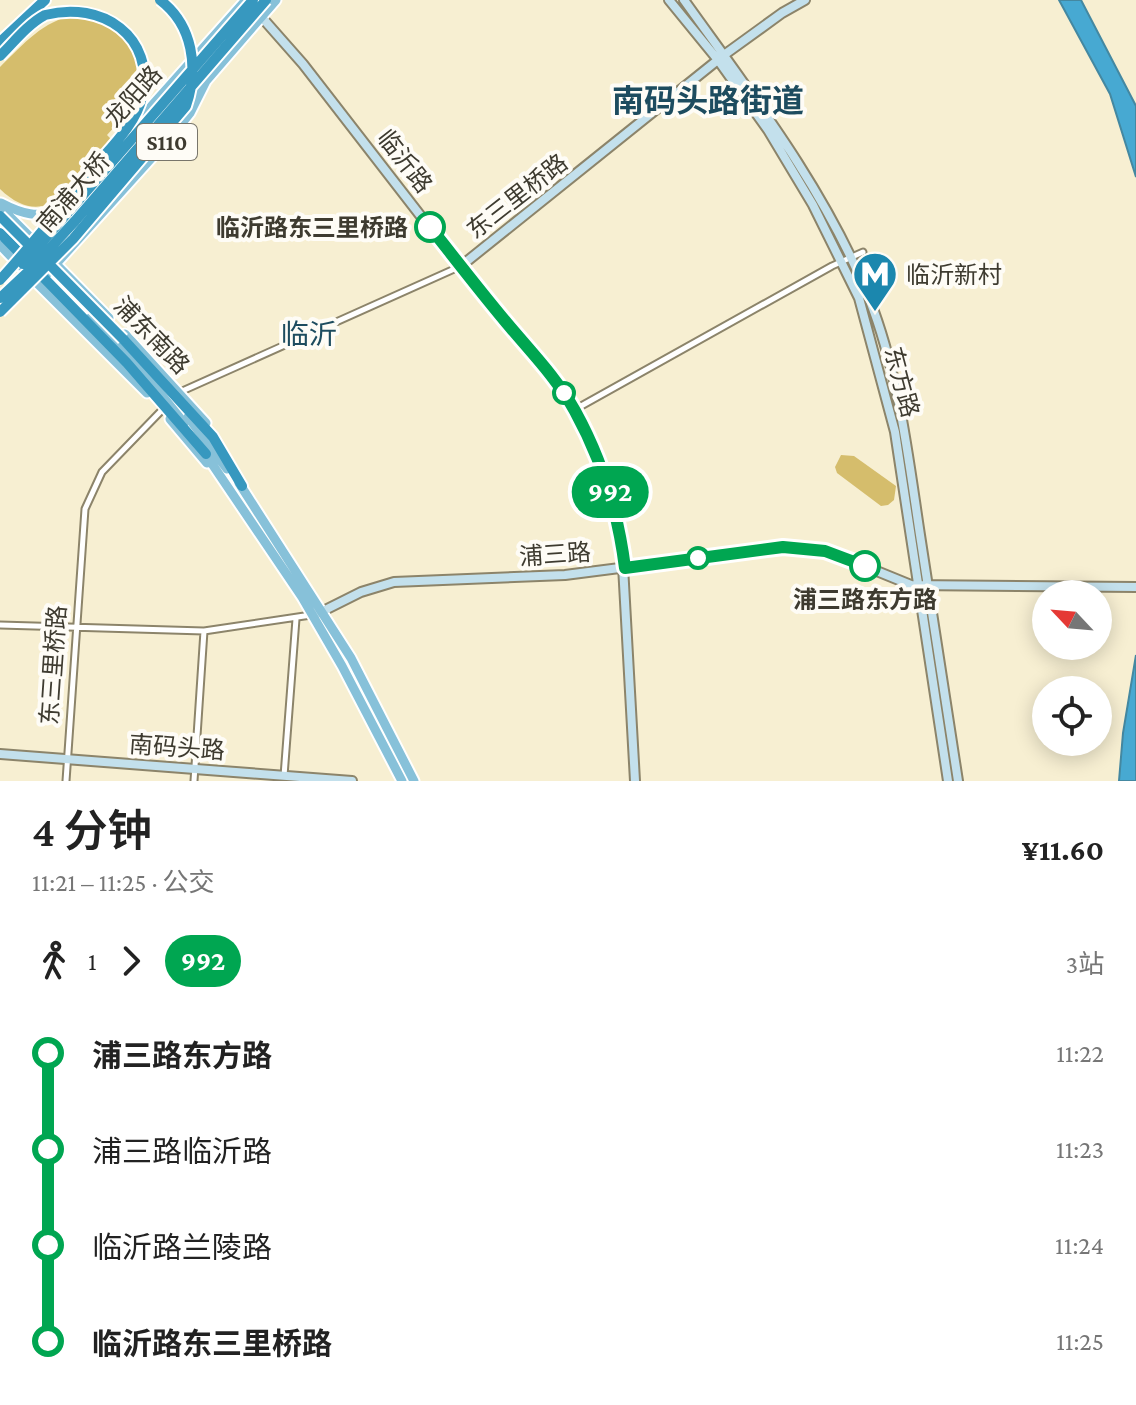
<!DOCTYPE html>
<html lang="zh">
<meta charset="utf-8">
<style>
:root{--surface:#fff;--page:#f2f2f2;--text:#222;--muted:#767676}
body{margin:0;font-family:"Crimson Pro","Noto Sans SC",serif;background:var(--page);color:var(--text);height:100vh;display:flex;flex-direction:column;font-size:30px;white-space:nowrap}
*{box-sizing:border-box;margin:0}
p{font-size:26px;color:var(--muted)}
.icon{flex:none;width:44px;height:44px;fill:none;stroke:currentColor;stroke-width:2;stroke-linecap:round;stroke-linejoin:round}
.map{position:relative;height:781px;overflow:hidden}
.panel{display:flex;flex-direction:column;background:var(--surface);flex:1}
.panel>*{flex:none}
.badge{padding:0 16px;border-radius:26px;font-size:28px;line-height:52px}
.needle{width:52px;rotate:296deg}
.controls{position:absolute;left:1032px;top:580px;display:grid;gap:16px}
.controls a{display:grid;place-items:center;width:80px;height:80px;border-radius:50%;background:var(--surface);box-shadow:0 4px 20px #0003;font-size:40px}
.map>.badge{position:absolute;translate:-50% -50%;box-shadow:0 0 0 4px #fff}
.legs{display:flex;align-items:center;gap:12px;height:88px;padding:0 32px;font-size:26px}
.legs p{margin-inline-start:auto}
.headline{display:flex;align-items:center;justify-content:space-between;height:136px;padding:0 32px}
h1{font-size:44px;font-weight:600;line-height:60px}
ul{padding:0 32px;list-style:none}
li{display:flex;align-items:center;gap:28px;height:96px;font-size:30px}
li i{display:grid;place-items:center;width:12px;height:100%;margin:0 10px;background:currentColor}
li i::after{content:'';width:20px;height:20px;margin:-10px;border:6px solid;border-radius:50%;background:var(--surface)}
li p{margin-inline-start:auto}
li:first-child i{background:linear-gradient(#0000 50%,currentColor 0)}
li:last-child i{background:linear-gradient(currentColor 50%,#0000 0)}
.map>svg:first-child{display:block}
.green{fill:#d5bd6c}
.water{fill:#47a9d2;stroke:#4488a1;stroke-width:2}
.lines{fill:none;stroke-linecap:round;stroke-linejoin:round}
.street-casing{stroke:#8c846a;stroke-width:9}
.secondary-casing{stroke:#8c846a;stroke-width:12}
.primary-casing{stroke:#fff;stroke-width:13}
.highway-casing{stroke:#fff;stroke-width:14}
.street{stroke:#fff;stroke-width:5}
.secondary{stroke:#c3e0ec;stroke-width:8}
.primary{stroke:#87c1d9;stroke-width:9}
.highway{stroke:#3798bf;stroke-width:10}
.highway-bridge-casing{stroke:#fff;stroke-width:14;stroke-linecap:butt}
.highway-bridge{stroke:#3798bf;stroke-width:10}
.line-1-casing{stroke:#fff;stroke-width:18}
.line-1{stroke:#00a651;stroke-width:12}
.stop-1-dot{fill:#fff;stroke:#00a651;stroke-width:4}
.labels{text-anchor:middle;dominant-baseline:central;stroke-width:8;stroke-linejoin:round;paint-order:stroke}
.shield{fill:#fefcf6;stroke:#78756b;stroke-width:2}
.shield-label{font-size:22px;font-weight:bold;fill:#3e3b30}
.street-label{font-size:24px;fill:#3e3b30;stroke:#fefcf6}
.stop-label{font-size:24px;font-weight:bold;fill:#3e3b30;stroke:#fefcf6;text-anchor:end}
.poi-label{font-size:24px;fill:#3e3b30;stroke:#fefcf6;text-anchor:start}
.quarter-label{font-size:28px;fill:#1d4c5f;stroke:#fefcf6}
.district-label{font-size:32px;font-weight:bold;fill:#1d4c5f;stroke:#fefcf6}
</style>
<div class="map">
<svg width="1136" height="781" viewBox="0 0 1136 781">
<rect width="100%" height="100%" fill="#f7efd2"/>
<path class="green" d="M77 14 120 29 136 48 140 78 139 107 122 129 116 125 107 135 112 140C81 176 50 237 0 189V67C26 42 41 22 77 14Z
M841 455 854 456 896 486 894 500 888 505 881 506 837 473 835 467Z"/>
<path class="water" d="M1059 0H1081L1136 106V177L1110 94Z
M1136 655V781H1119L1123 733Z"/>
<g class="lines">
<g class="street-casing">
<path id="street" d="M180 392 461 266
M574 410 832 266 863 252
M0 625 204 631 311 615
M284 776 296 619
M66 781 85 509 102 472 162 410
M194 781 204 631"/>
</g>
<g class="secondary-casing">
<path id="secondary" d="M669 0 718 60 768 130 813 205 859 298 895 432 948 781
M684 0C752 95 825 189 869 298 899 374 908 456 920 535 932 617 945 699 958 781
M258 13 303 64 430 228 550 374 588 437 609 490 622 548 635 781
M461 266 724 55 782 13 805 0
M317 614 361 592 394 582 565 575 783 547 804 548 835 554 911 585 1136 587
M0 754 352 781"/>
</g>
<g class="primary-casing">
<path id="primary" d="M131 129 246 0
M1 203C20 213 40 220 59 208
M0 207 39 246
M0 245 20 266
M49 257 109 318
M46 275 175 132 190 113 206 81 276 0
M30 276 147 393
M90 318 153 384 184 423
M125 334 206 423
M188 417 227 469
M170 419 207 463
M202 449 302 597 342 666 402 781
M239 483 351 658 414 781"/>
</g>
<g class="highway-casing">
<path id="highway" d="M0 42 45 0
M0 233 127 363 206 454
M123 339 213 437 242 486"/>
</g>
<use href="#street" class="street"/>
<use href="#secondary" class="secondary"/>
<use href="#primary" class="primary"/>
<use href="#highway" class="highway"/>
<g class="highway-bridge-casing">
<path id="highway-bridge" d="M0 56C14 42 28 24 45 15 102 0 156 37 142 97 136 125 108 150 90 172 61 208 32 245 0 280
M0 216 34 250
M46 261 123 339
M23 264 253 0
M0 298 30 270 75 221 266 0
M0 312 73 239 186 106C199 68 193 25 160 0"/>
</g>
<use href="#highway-bridge" class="highway-bridge"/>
</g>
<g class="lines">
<g class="line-1-casing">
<path id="line-1" d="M430 227C457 261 483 295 511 328 533 354 558 380 575 411 602 460 618 512 625 568L783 547 825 551 865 566"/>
</g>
<use href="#line-1" class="line-1"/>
</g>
<defs>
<g id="metro-pin" transform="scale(2.3)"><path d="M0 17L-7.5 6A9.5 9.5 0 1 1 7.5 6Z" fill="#1b87ae" stroke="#fefcf6"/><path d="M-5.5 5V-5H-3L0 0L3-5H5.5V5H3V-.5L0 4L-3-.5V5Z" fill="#fff"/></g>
</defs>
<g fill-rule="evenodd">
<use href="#metro-pin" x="875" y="274"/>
</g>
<g class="stop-1-dot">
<circle cx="430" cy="227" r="14"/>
<circle cx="564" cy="393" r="10"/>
<circle cx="698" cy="558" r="10"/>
<circle cx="865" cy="566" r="14"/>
</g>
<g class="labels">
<rect class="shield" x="137" y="124" width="60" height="36" rx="6"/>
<g class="shield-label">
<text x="167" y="142">S110</text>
</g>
<g class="street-label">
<text transform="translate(133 96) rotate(-48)">龙阳路</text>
<text transform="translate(405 161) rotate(52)">临沂路</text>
<text transform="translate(73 192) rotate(-49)">南浦大桥</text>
<text transform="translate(517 196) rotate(-38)">东三里桥路</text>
<text transform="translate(152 335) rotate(46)">浦东南路</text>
<text transform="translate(902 382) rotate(75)">东方路</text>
<text transform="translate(555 554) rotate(-4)">浦三路</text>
<text transform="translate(53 665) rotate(-86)">东三里桥路</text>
<text transform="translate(177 747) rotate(4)">南码头路</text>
</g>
<g class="stop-label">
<text x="408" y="227">临沂路东三里桥路</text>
<text x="865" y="599" text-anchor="middle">浦三路东方路</text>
</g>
<g class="poi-label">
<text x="906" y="274">临沂新村</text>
</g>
<g class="quarter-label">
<text x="309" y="334">临沂</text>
</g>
<g class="district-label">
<text x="708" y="101">南码头路街道</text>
</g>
</g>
</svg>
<div class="controls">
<a><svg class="needle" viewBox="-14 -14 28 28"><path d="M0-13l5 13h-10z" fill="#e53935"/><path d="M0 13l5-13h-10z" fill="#767676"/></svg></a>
<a><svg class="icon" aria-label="locate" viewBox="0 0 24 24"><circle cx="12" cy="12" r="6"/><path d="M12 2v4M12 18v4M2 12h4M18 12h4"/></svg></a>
</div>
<b class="badge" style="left:610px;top:492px;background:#00a651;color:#fff">992</b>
</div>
<section class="panel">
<div class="headline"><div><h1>4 分钟</h1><p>11:21 – 11:25 · 公交</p></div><b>¥11.60</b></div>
<div class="legs"><svg class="icon" aria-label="walk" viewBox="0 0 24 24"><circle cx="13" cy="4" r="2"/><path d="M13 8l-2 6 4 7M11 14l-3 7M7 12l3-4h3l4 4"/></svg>1<svg class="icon" aria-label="forward" viewBox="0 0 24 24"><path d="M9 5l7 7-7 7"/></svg><b class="badge" style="background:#00a651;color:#fff">992</b><p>3站</p></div>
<ul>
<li><i style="color:#00a651"></i><b>浦三路东方路</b><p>11:22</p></li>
<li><i style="color:#00a651"></i><span>浦三路临沂路</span><p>11:23</p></li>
<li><i style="color:#00a651"></i><span>临沂路兰陵路</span><p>11:24</p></li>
<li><i style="color:#00a651"></i><b>临沂路东三里桥路</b><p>11:25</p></li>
</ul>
</section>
